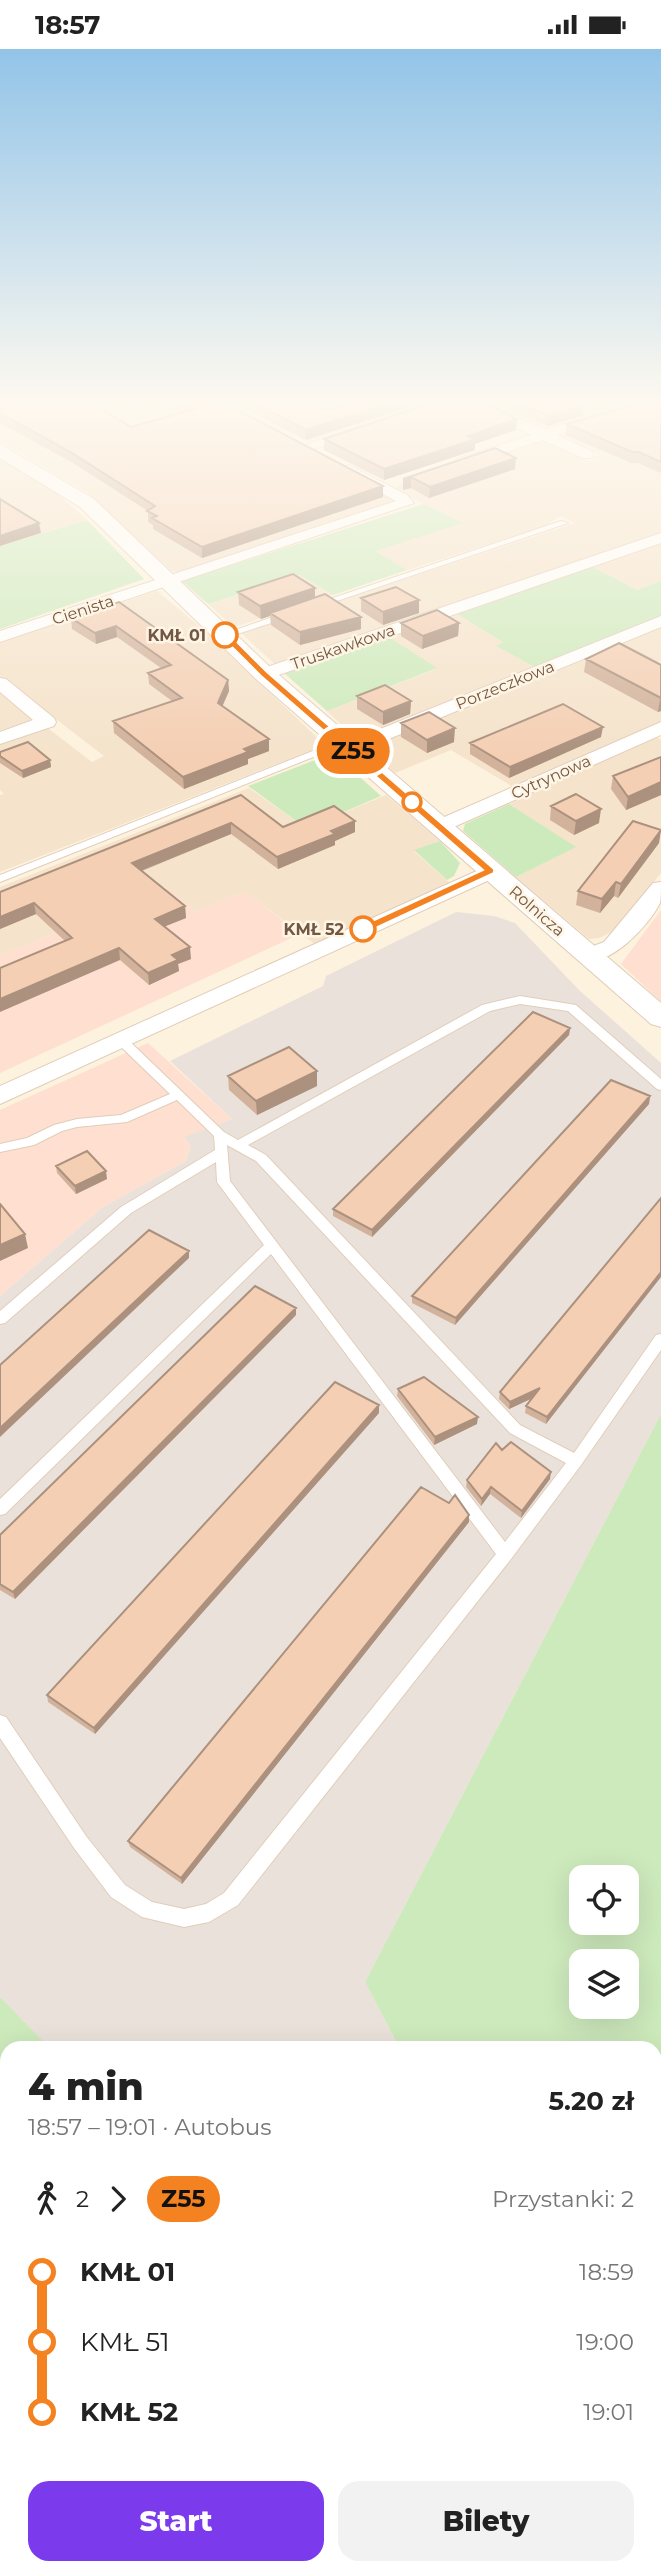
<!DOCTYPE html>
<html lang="pl">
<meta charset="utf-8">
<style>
:root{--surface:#fff;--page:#f2f2f2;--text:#222;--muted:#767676;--accent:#7c3aed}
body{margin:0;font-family:Montserrat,sans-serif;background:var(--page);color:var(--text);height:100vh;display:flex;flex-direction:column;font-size:26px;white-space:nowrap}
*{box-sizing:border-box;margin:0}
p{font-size:23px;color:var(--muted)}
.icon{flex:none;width:38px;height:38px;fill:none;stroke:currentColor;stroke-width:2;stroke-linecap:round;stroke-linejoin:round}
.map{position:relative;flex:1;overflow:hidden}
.panel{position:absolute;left:0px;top:1992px;width:662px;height:534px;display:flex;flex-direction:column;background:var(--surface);border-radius:21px 21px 0 0;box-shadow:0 7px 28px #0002}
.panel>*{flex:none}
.badge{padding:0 14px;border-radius:23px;font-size:24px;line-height:46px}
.fabs{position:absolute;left:569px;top:1816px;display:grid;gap:14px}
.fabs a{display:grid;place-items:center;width:70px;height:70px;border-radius:14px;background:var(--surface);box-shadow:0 7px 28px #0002;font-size:35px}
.map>.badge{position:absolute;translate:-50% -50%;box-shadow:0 0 0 4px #fff}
.legs{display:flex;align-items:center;gap:10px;height:77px;padding:0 28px;font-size:23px}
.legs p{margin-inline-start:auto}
.summary{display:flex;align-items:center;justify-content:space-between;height:119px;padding:0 28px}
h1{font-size:38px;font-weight:800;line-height:52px}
.primary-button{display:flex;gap:14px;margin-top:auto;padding:14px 28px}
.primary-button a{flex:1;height:80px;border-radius:21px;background:var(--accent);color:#fff;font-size:28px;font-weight:800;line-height:80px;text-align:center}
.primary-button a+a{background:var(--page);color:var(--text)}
ul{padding:0 28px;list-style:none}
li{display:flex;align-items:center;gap:24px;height:70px;font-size:26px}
li i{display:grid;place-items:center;width:10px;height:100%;margin:0 9px;background:currentColor}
li i::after{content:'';width:18px;height:18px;margin:-9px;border:5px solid;border-radius:50%;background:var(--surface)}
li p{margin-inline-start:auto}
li:first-child i{background:linear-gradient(#0000 50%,currentColor 0)}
li:last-child i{background:linear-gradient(currentColor 50%,#0000 0)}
.status{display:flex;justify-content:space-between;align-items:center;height:49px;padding:0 35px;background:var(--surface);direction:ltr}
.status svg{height:19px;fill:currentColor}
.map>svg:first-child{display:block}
.residential{fill:#f5e3cb}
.commercial{fill:#fedfd0}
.industrial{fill:#eae2da}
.green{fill:#cdeabc;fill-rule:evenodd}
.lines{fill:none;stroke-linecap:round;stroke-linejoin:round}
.stream{stroke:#97cdd9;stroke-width:13}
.service-casing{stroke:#e1cdb9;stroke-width:2}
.minor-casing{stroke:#e1cdb9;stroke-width:2}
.tertiary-casing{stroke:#e1cdb9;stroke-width:2}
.service{fill:#fff;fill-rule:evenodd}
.minor{fill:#fff;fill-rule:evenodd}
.tertiary{fill:#fff;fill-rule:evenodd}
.wall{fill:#d2b29b}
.shaded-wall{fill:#ab917e}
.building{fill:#f4cfb4;stroke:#ab917e;stroke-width:2}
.line-1{fill:#f58220;stroke:#fff;stroke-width:2}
.stop-1-dot{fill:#fff;stroke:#f58220;stroke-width:3.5}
.labels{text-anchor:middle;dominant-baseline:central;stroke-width:5;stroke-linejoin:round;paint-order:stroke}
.far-street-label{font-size:16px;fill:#735745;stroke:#fff5e4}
.far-stop-label{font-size:16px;font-weight:bold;fill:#735745;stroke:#fff5e4;text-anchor:end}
</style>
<div class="status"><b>18:57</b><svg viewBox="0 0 49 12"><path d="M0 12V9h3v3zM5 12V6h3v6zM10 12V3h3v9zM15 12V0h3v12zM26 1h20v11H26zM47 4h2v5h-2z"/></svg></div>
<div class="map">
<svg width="661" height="2524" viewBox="0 0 661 2524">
<rect width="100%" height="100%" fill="#fdf2dd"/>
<path class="residential" d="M0 353H106L128 367 177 353 395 451 392 457 184 524 172 522 88 444 0 392Z
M303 353 344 356 441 353 308 394 252 368Z
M479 353H600L614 360 541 380Z
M661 353V485L277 617 241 584 575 474 560 467 545 477 407 521 374 502 462 474 396 441 397 437 535 392 545 393 589 412H597L591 408 600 406 559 388V385Z
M0 409 53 441 87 471 0 497Z
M661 495V532L637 541 593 518Z
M300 526 333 546 234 578 208 555Z
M157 542 205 582 325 696 0 823V746L4 745 0 741V693L45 677 92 713 104 707 0 627V594Z
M457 565 504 593 497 597 535 618 357 691 327 662 436 620 389 588Z
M661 577V612L658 614 661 616V674L515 739 451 701 395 724 367 699Z
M0 643 37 672 0 685Z
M657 688 661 691V824L614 882 599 889 589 890 516 828 575 798 509 755Z
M249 739 306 779 386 746 440 792 414 802 451 835 316 896 248 845H237L196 863 165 838 0 907V838Z"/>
<path class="commercial" d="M166 838 196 863 237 845H248L300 885 0 1024V907Z
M661 861V953L621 915Z
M148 994 232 1070 185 1088 191 1097 186 1112 103 1158 0 1247V1061Z"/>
<path class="industrial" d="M456 863 494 867 515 874 579 941 661 1014V1365L365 1933 399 1998H49L0 1948V1247L103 1158 186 1112 191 1097 184 1088 232 1070 170 1012 323 937 326 927Z"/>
<path class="green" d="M106 353H177L128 367Z
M424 455 463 474 375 502 407 521 333 546 300 526 208 555 182 532Z
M87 471 144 530 0 580V497Z
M593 518 637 541 661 532V567L535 618 496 597 503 593 457 565Z
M389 588 437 619 327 662 284 624Z
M333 704 381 747 306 779 248 737Z
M509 755 576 798 516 828 463 782 465 775Z
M440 792 460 814 454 827 447 831 414 801Z
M661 1365V2524H0V1948L49 1998H7V2518H654V1998H399L365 1933ZM581 1829H626V1874H581ZM581 1913H626V1958H581Z"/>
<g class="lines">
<path class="stream" d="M0 2029 7 2037
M402 2518 406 2524"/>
<g class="service-casing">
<path id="service" d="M561 472 568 474 319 558 312 556Z
M287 563 291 566 290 568 228 588 221 586Z
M343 690 348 693 346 695 0 833V826Z
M520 947 576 956 661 1030V1041L657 1040 568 962 520 955 490 962 248 1096 266 1106 520 1376 574 1404 656 1286 661 1285V1301L581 1416 511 1510 238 1856 209 1873 184 1878 142 1868 111 1848 74 1799 0 1689V1666L6 1668 86 1787 125 1836 152 1853 184 1860 206 1855 224 1844 496 1505 271 1205 5 1465 0 1466V1450L264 1196 217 1133 216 1113 131 1164 5 1274 0 1275V1262L121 1158 215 1101 214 1087 177 1051 127 1073 77 1078 62 1082 34 1096 0 1103V1095L27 1089 54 1076 77 1070 121 1066 170 1045 117 994V988H125L224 1083 238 1091 482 956ZM227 1096 256 1112 510 1384 566 1414 505 1493 230 1132Z"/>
</g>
<g class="minor-casing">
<path id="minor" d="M464 353H483L545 381 629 353H651L557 386 593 403V409H583L543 391 462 417 455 413 457 410 531 386Z
M361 377 368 381 366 384 304 403 297 399Z
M349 416 407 446 414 454 0 593V582L396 452 344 424 341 421Z
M661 484V494L270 629 264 630 255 625 258 621Z
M661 567V578L357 703 350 705 340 699 343 695Z
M0 629 6 630 54 669 56 673 54 677 0 695V683L33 671 0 643Z
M661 673V686L447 781H433L430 777 433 773Z
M490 816 498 817 501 822 498 827 0 1055V1037Z
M661 833C661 839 661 849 660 854 648 878 609 919 580 912L577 907 580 902 604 893 653 834Z"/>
</g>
<g class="tertiary-casing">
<path id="tertiary" d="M0 395 94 450 272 620 661 954V978L651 975 256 630 80 458 0 409Z"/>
</g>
<use href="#service" class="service"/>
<use href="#minor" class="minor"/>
<use href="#tertiary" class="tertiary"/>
</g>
<path class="wall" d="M0 353 131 378 182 364 171 358V353H222L383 448 202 509 153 480V476L148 473V462L73 414 0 374Z
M232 353H311L306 391Z
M491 353H579L584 355 583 366 548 377Z
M661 353V424L638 414H631L566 386 567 375Z
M516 381 475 395V401L384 431 324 401V390Z
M495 399 515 420 429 449 411 439 403 441V430Z
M315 539V549L361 580 300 596 271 576 270 567 261 570 239 556 238 543Z
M361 549 419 564 383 576 361 562Z
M119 553 228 631 229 642 222 657 269 702 248 710V715L184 740 114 684 113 672 172 652 149 635 148 624 161 619 117 588 96 595 72 580 71 569Z
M401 574H459L458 587 422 600 401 587Z
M586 610 661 616V662L658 663 584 623Z
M357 647 411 652 410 665 383 676 357 660Z
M401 674 454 693 427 704 401 688Z
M601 688 509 729 470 705V694Z
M0 703 50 711 51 718 23 729 0 714Z
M661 708V746L626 761 611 740 613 727Z
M241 746 283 778 355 783 335 792V796L278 820 231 785 142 822 185 857 186 869 165 877 191 910 178 915 179 922 149 936 120 911 65 892 36 865 0 880V843Z
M551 757 599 774 574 786 550 771Z
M659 794 618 849 614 847 600 864 576 856 578 842Z
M570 979 569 986 372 1188 333 1167V1160Z
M228 1027 317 1037 257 1066 229 1041Z
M650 1047 649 1055 455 1276 412 1254V1247Z
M56 1117 107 1130 76 1145 57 1124Z
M661 1149 546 1375 525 1364 526 1357 531 1350 509 1360 499 1350 500 1343Z
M296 1266 15 1550 0 1541V1486Z
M398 1340 477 1375 434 1396 397 1347Z
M379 1364 95 1685 48 1653 47 1646Z
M502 1401 550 1430 521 1469 490 1445 481 1457 466 1438 467 1431Z
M469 1466V1473L182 1835 130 1798 128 1792Z"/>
<path class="shaded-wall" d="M393 353H425L306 391V381Z
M584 355 583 366 548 377 549 367Z
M517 370 516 381 475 395V401L384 431V420L468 387Z
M516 409 515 420 429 449 430 438Z
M411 428V439L403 441V430Z
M383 437V448L202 509V498Z
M39 474 41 484 0 497V487Z
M315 539V552L270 564V567L261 570 260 557Z
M419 551V564L383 576V563Z
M361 568V580L300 596V583Z
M459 574 458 587 422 600 423 587Z
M116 577 117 588 96 595 95 584Z
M228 631 229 642 219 665 218 654Z
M661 649V662L658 663 660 650Z
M411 652 410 665 383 676V663Z
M603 678 601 688 509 729 510 718Z
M455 679 454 693 427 704V691Z
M269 690V702L248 710V715L184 740 183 728 244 700Z
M50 711 51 718 23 729 22 722Z
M661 733V746L626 761 628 748Z
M601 760 599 774 574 786 576 772Z
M355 772V783L335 792V796L278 820 277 808Z
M231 774V785L133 825 132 814Z
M661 781 659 794 618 849 621 835Z
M616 833 614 847 600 864 602 850Z
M34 854 36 865 0 880V868Z
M185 857 186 869 156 881 155 870Z
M190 898 191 910 178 915 179 922 149 936 148 924 172 906Z
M119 899 120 911 0 963V950Z
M570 979 569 986 372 1188V1181Z
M317 1022V1037L257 1066 256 1052Z
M650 1047 649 1055 455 1276 456 1269Z
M106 1122 107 1130 76 1145 75 1137Z
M25 1185 28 1199 0 1212V1196Z
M189 1202V1209L0 1388V1379Z
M661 1223V1228L546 1375 547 1368Z
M296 1259V1266L15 1550 13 1543Z
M540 1339 539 1346 509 1360 510 1353Z
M379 1356V1364L95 1685 94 1679Z
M478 1368 477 1375 434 1396 435 1388Z
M551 1423 550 1430 521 1469 522 1462Z
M491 1438 490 1445 481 1457 482 1450Z
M469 1466V1473L182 1835 181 1829Z"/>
<path class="building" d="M0 353H90L131 378 195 360 182 353H222L383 437 202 498 152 469 157 467 147 462 155 457 72 404 0 364Z
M252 353H311L327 361 354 353H393L306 381Z
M435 353H481L517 370 468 387 476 390 384 420 324 390Z
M516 353H579L584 355 549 367Z
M642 353H661V413L639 403H632L567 375Z
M495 399 516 409 430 438 411 428 403 430Z
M0 450 39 474 0 487Z
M293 525 315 539 260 557 238 543Z
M396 538 419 551 383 563 361 549Z
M325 545 361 568 300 583 270 564Z
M119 553 228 631 218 654 269 690 244 700 248 703 183 728 113 672 182 649 148 624 171 616 116 577 95 584 71 569Z
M437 561 459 574 423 587 401 574Z
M619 594 661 616V649L586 610Z
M385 636 411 652 383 663 357 647Z
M563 655 603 678 510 718 470 694Z
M429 663 455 679 427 691 401 674Z
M28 693 50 711 22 722 0 707V703Z
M661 708V733L628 748 613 727Z
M576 745 601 760 576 772 551 757Z
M241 746 283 778 334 757 355 772 331 782 335 785 277 808 231 774 132 814 185 857 155 870 190 898 172 906 178 911 148 924 119 899 0 950V919L72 889 34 854 0 868V843Z
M633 772 661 781 621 835 616 833 602 850 578 842Z
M533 963 570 979 372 1181 333 1160Z
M289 998 317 1022 256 1052 228 1027Z
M611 1031 650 1047 456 1269 412 1247Z
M87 1102 106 1122 75 1137 56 1117Z
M661 1149V1223L547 1368 526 1357 540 1339 510 1353 500 1343Z
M0 1155 25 1185 0 1196Z
M149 1181 189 1202 0 1379V1316Z
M255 1237 296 1259 13 1543 0 1535V1486Z
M424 1328 478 1368 435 1388 398 1340Z
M335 1333 379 1356 94 1679 47 1646Z
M511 1393 551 1423 522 1462 491 1438 482 1450 467 1431 496 1394 502 1401Z
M421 1438 449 1454 455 1446 469 1466 181 1829 128 1792Z"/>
<linearGradient id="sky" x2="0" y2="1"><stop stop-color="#92c4e8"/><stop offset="0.5" stop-color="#fef9f0"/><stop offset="1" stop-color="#fef9f0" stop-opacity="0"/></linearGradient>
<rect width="661" height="707" fill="url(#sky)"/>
<path class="line-1" d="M222 584H228L267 623 494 820V824L367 883H359V878L483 821 261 627 222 588Z"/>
<g class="stop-1-dot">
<circle cx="225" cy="586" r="12"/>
<circle cx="412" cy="753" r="9"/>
<circle cx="363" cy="880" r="12"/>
</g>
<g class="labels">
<g class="far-street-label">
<text transform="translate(83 561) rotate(-18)">Cienista</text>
<text transform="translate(343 598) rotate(-19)">Truskawkowa</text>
<text transform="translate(505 636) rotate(-22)">Porzeczkowa</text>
<text transform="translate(551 728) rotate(-24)">Cytrynowa</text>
<text transform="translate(537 862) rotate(41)">Rolnicza</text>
</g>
<g class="far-stop-label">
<text x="206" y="586">KMŁ 01</text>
<text x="344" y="880">KMŁ 52</text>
</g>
</g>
</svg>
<div class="fabs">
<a><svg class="icon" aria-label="locate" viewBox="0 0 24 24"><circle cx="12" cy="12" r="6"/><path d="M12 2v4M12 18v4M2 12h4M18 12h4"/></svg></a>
<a><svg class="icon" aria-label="layers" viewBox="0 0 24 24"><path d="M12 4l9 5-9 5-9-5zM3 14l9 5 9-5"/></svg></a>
</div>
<b class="badge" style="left:353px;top:702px;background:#f58220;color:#111">Z55</b>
<section class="panel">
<div class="summary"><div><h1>4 min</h1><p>18:57 – 19:01 · Autobus</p></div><b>5.20 zł</b></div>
<div class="legs"><svg class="icon" aria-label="walk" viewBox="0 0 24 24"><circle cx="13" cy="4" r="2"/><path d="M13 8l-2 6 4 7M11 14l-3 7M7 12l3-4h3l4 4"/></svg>2<svg class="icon" aria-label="forward" viewBox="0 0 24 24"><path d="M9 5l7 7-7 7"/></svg><b class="badge" style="background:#f58220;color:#111">Z55</b><p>Przystanki: 2</p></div>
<ul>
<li><i style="color:#f58220"></i><b>KMŁ 01</b><p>18:59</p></li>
<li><i style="color:#f58220"></i><span>KMŁ 51</span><p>19:00</p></li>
<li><i style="color:#f58220"></i><b>KMŁ 52</b><p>19:01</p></li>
</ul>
<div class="primary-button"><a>Start</a><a>Bilety</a></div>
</section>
</div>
